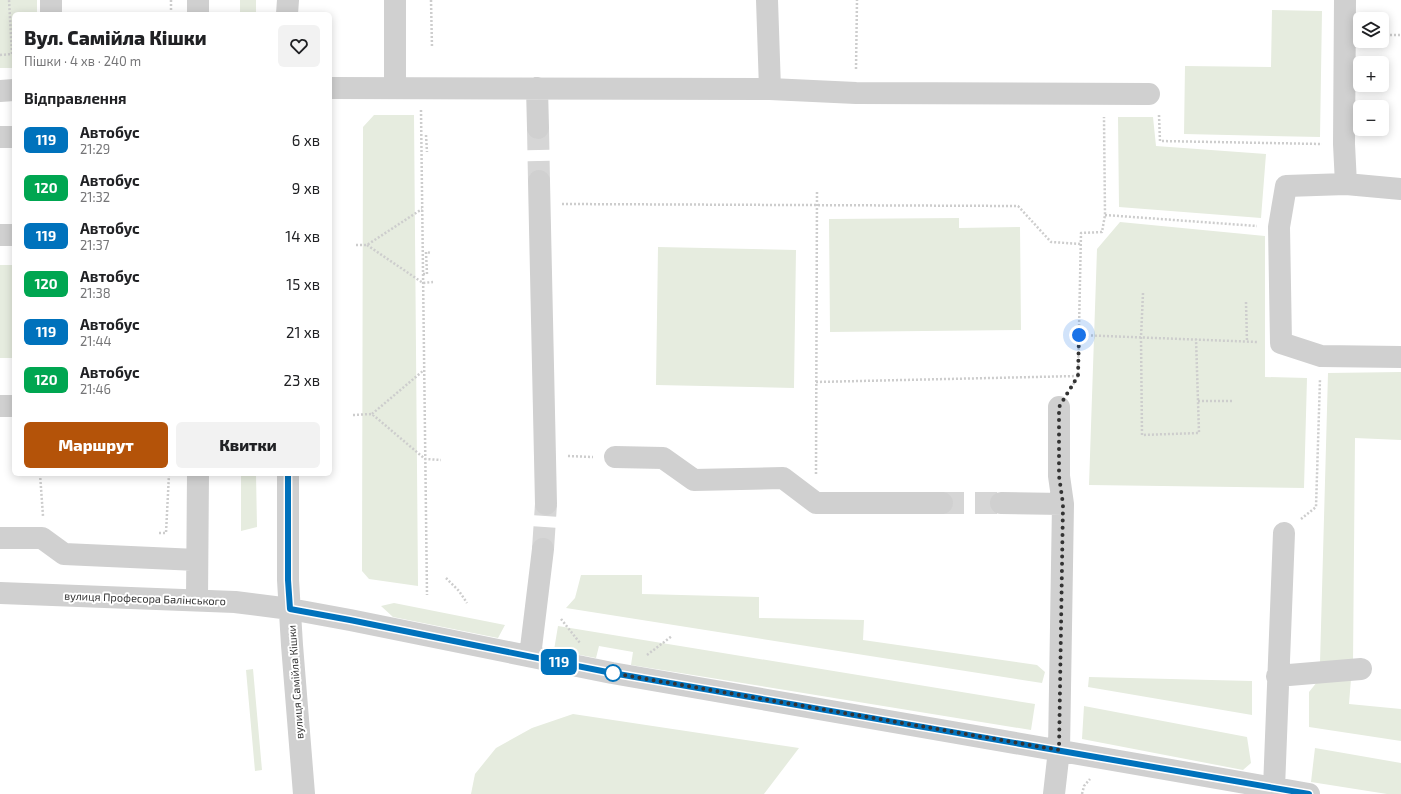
<!DOCTYPE html>
<html lang="uk">
<meta charset="utf-8">
<style>
:root{--surface:#fff;--page:#f2f2f2;--text:#202124;--muted:#757577;--accent:#b45309}
body{margin:0;font-family:"Exo 2",sans-serif;background:var(--page);color:var(--text);height:100vh;display:flex;flex-direction:column;font-size:15px;white-space:nowrap}
*{box-sizing:border-box;margin:0}
p{font-size:13px;color:var(--muted)}
.icon{flex:none;width:22px;height:22px;fill:none;stroke:currentColor;stroke-width:2;stroke-linecap:round;stroke-linejoin:round}
.map{position:relative;flex:1;overflow:hidden}
.side{position:absolute;left:12px;top:12px;width:320px;height:464px;display:flex;flex-direction:column;background:var(--surface);border-radius:6px;box-shadow:0 2px 10px #0003}
.side>*{flex:none}
.badge{padding:0 8px;border-radius:6px;font-size:14px;line-height:26px}
.fabs{position:absolute;left:1353px;top:12px;display:grid;gap:8px}
.fabs a{display:grid;place-items:center;width:36px;height:36px;border-radius:6px;background:var(--surface);box-shadow:0 2px 10px #0003;font-size:20px}
.you{position:absolute;width:20px;height:20px;margin:-10px;border:3px solid #fff;border-radius:50%;background:#1a73e8;box-shadow:0 0 0 6px #1a73e833}
.map>.badge{position:absolute;translate:-50% -50%;box-shadow:0 0 0 2px #fff}
h2{padding:0 12px;font-size:15px;line-height:36px}
.round{display:grid;place-items:center;flex:none;width:42px;height:42px;border-radius:6px;background:var(--page)}
.head{display:flex;align-items:center;justify-content:space-between;height:68px;padding:0 12px}
h1{font-size:19px;font-weight:800;line-height:30px}
.primary-button{display:flex;gap:8px;margin-top:auto;padding:8px 12px}
.primary-button a{flex:1;height:46px;border-radius:6px;background:var(--accent);color:#fff;font-size:16px;font-weight:800;line-height:46px;text-align:center}
.primary-button a+a{background:var(--page);color:var(--text)}
ul{padding:0;list-style:none}
li{display:flex;align-items:center;gap:12px;height:48px;padding:0 12px}
li div{flex:1}
li b{display:block;font-size:15px}
li em{font-style:normal}
li .badge{min-width:44px;font-weight:700;text-align:center}
.map>svg:first-child{display:block}
.green{fill:#e6ecdf}
.lines{fill:none;stroke-linecap:round;stroke-linejoin:round}
.minor-tunnel{stroke:#d6d6d6;stroke-width:22;stroke-dasharray:22 11;stroke-linecap:butt}
.path{stroke:#cdcdcd;stroke-width:2.5;stroke-dasharray:2 2;stroke-linecap:butt}
.minor{stroke:#d0d0d0;stroke-width:22}
.line-casing{stroke:#fff;stroke-width:9}
.line{stroke:#0072bc;stroke-width:6}
.walk{stroke:#333;stroke-width:4;stroke-dasharray:0 7.2}
.stop-dot{fill:#fff;stroke:#0072bc;stroke-width:2}
.labels{text-anchor:middle;dominant-baseline:central;stroke-width:4;stroke-linejoin:round;paint-order:stroke}
.street-label{font-size:11px;fill:#333;stroke:#fff}
</style>
<div class="map">
<svg width="1401" height="794" viewBox="0 0 1401 794">
<rect width="100%" height="100%" fill="#fff"/>
<path class="green" d="M0 0H37V14H14V68H0Z
M240 0H256V14H240Z
M1272 10 1322 11 1320 137 1184 134 1185 66 1271 67Z
M374 115H414L418 586 369 579 362 571 363 127Z
M1118 117H1153L1156 146 1266 154 1261 218 1119 207Z
M959 218V228L1020 227 1021 330 830 332 829 219Z
M1120 222 1265 236V377L1307 378 1304 488 1089 485 1097 249Z
M658 247 796 250 794 388 656 385Z
M0 265H14V358H0Z
M1401 372V440L1355 438 1353 663H1320L1328 373Z
M241 474H256L257 527 241 531Z
M581 575H642V594L759 597V618L864 620 863 640 1037 665 1045 672 1042 683 566 608 575 598Z
M394 603 505 625 498 638 393 617 381 606Z
M558 626 1035 704 1031 730 631 665 633 652 599 646 596 658 554 650Z
M253 669 262 770 255 771 246 670Z
M1089 677 1252 681V715L1088 687Z
M1351 679 1349 704 1401 709V741L1309 727V692L1317 682Z
M1084 706 1247 737 1251 763 1243 770 1082 739Z
M573 714 799 748 764 794H471L475 774 496 748 532 728Z
M1315 748 1401 763V794H1387L1311 782Z"/>
<g class="lines">
<path class="minor-tunnel" d="M538 128 539 181
M942 503H1001
M543 549 546 504"/>
<path class="path" d="M431 0 432 47
M171 14V0
M1382 35H1401
M0 55 12 54 9 0
M856 69 857 0
M421 110 427 595
M1159 115 1160 141 1322 144
M426 135 427 152
M562 204 1018 206 1051 242 1081 244
M1105 215 1257 226
M356 245H367L422 209
M367 245 423 283 433 282
M423 274H427L426 252 431 253
M1143 293 1141 337 1142 435 1199 433 1196 339
M1246 302 1247 342
M1079 335 1258 342
M816 382 1078 376
M1071 388 1078 376 1081 233 1102 232 1105 215 1104 117
M1198 401H1233
M372 414 424 370
M353 415 372 414 425 459 441 460
M568 456 593 457
M40 474 43 516
M816 474 817 190
M1301 519 1316 507 1320 379
M159 533H166L169 474
M446 578 459 591 467 603
M561 619 580 643
M647 655 672 636
M1082 794 1084 786 1090 779"/>
<path class="minor" d="M51 0V14
M198 0V14
M395 0V88
M767 0 770 89
M1345 0 1344 144 1346 184
M287 14 288 0
M330 88 770 89 856 93 1149 94
M537 88 538 128
M0 91 14 90
M0 137H14
M539 181 546 504
M1401 189 1346 184 1286 186 1279 227 1281 343 1321 356 1401 357
M0 235H14
M0 406H14
M615 457 663 458 694 480 783 478 816 503H942
M288 474V580L292 645 304 794
M1001 503 1063 504
M0 538H42L64 554 197 560
M0 593 235 602 290 609 350 620 612 673 1309 794
M197 600 198 474
M530 656 543 549
M1277 676 1361 669
M1274 788 1284 533
M1054 794 1059 750 1063 504 1059 476V407"/>
</g>
<g class="lines">
<g class="line-casing">
<path id="line" d="M288 474V580L290 609 350 620 612 673 1309 794"/>
</g>
<use href="#line" class="line"/>
<path class="walk" d="M613 673H612L1059 750 1063 504 1059 476V407L1078 376 1079 335"/>
</g>
<circle class="stop-dot" cx="613" cy="673" r="8"/>
<g class="labels">
<g class="street-label">
<text transform="translate(145 598) rotate(2)">вулиця Професора Балінського</text>
<text transform="translate(295 682) rotate(-94)">вулиця Самійла Кішки</text>
</g>
</g>
</svg>
<div class="fabs">
<a><svg class="icon" aria-label="layers" viewBox="0 0 24 24"><path d="M12 4l9 5-9 5-9-5zM3 14l9 5 9-5"/></svg></a>
<a>+</a>
<a>−</a>
</div>
<div class="you" style="left:1079px;top:335px"></div>
<b class="badge" style="left:559px;top:662px;background:#0072bc;color:#fff">119</b>
<section class="side">
<div class="head"><div><h1>Вул. Самійла Кішки</h1><p>Пішки · 4 хв · 240 m</p></div><a class="round"><svg class="icon" aria-label="heart" viewBox="0 0 24 24"><path d="M12 20l-8-8c-3-5 5-10 8-4 3-6 11-1 8 4z"/></svg></a></div>
<h2>Відправлення</h2>
<ul>
<li><span class="badge" style="background:#0072bc;color:#fff">119</span><div><b>Автобус</b><p>21:29</p></div><em>6 хв</em></li>
<li><span class="badge" style="background:#00a651;color:#fff">120</span><div><b>Автобус</b><p>21:32</p></div><em>9 хв</em></li>
<li><span class="badge" style="background:#0072bc;color:#fff">119</span><div><b>Автобус</b><p>21:37</p></div><em>14 хв</em></li>
<li><span class="badge" style="background:#00a651;color:#fff">120</span><div><b>Автобус</b><p>21:38</p></div><em>15 хв</em></li>
<li><span class="badge" style="background:#0072bc;color:#fff">119</span><div><b>Автобус</b><p>21:44</p></div><em>21 хв</em></li>
<li><span class="badge" style="background:#00a651;color:#fff">120</span><div><b>Автобус</b><p>21:46</p></div><em>23 хв</em></li>
</ul>
<div class="primary-button"><a>Маршрут</a><a>Квитки</a></div>
</section>
</div>
